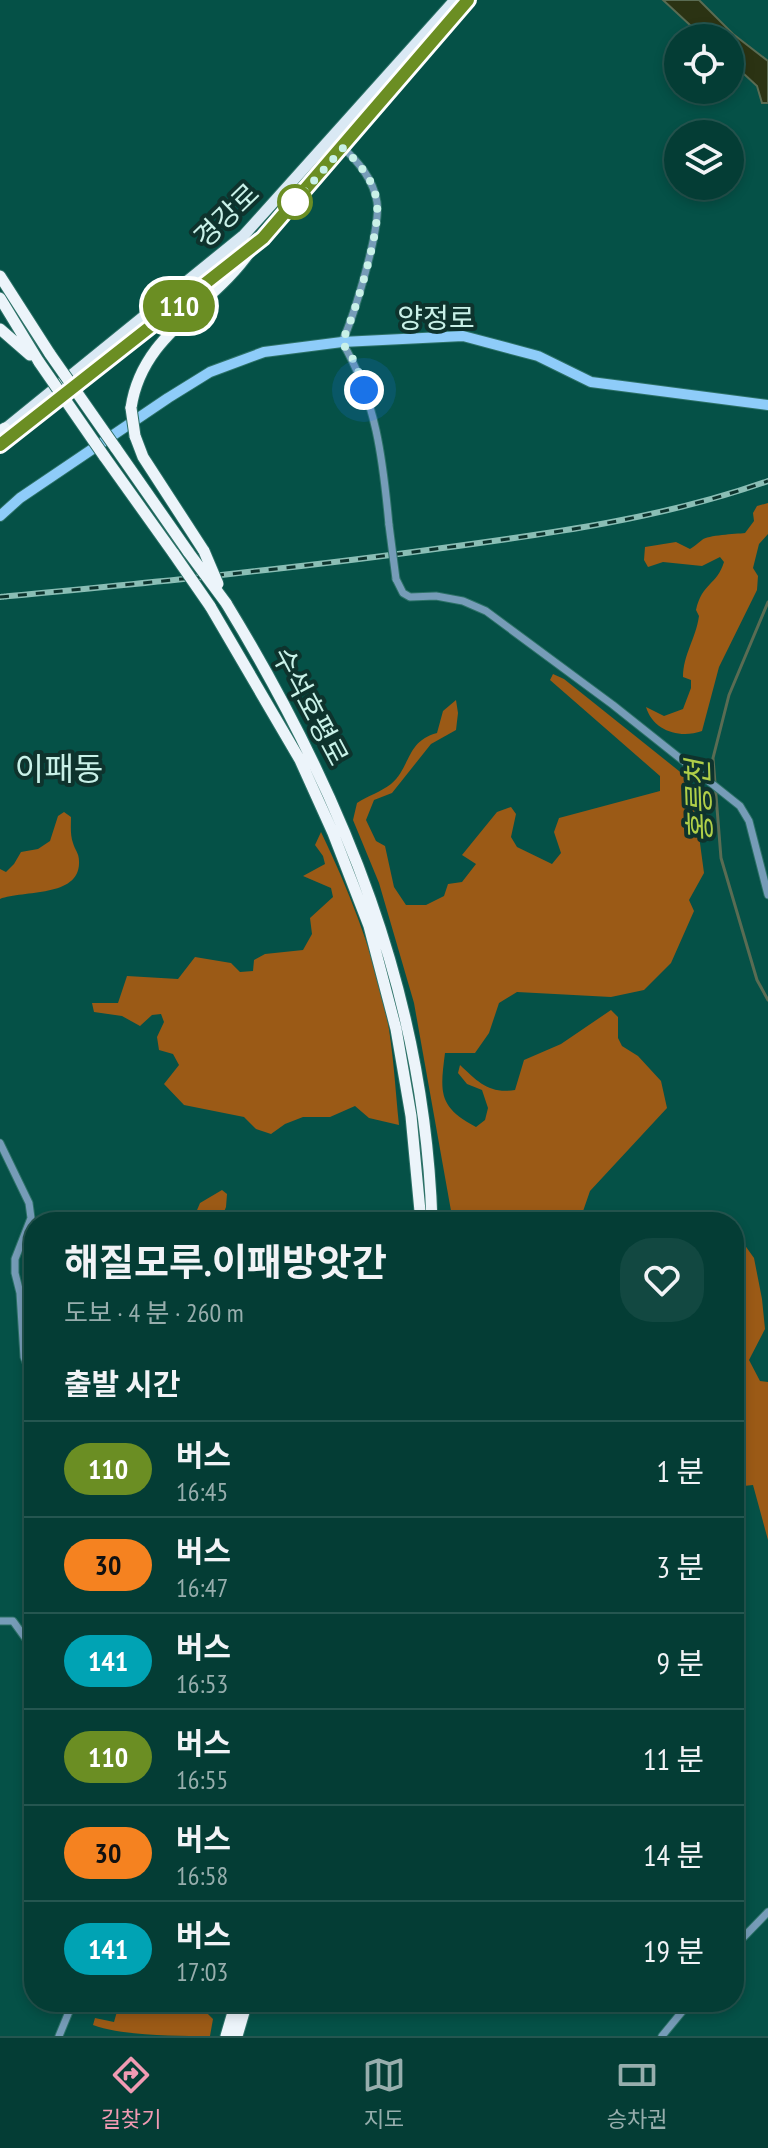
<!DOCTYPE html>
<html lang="ko">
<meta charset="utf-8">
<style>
:root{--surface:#043d35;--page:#124841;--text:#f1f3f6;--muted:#97aead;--line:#255650;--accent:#f19ab3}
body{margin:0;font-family:"PT Sans Narrow","Noto Sans KR",sans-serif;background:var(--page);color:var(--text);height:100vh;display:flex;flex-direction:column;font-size:30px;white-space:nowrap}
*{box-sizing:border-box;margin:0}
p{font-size:26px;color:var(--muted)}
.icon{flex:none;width:44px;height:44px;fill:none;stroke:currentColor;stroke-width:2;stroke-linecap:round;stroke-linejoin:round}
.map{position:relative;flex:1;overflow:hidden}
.sheet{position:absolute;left:24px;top:1212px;width:720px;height:800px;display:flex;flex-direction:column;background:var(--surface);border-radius:32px;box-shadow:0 4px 12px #0003,0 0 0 2px var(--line)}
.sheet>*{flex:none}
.badge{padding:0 16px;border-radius:26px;font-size:28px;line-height:52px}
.buttons{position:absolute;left:664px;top:24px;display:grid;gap:16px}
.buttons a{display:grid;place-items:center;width:80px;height:80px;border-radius:50%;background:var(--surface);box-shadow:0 4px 12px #0003,0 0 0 2px var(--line);font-size:40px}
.you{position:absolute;width:40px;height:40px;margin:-20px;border:6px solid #fff;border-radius:50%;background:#1a73e8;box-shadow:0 0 0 12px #1a73e833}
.map>.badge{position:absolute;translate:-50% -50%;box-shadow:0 0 0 4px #fff}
h2{padding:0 40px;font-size:30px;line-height:72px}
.round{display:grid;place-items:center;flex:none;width:84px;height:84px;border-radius:32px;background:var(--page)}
.summary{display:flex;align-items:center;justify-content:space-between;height:136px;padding:0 40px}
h1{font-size:38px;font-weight:700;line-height:60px}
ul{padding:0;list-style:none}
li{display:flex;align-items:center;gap:24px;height:96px;padding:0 40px;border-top:2px solid var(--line)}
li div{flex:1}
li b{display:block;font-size:30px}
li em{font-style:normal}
li .badge{min-width:88px;font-weight:700;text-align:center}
.tab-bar{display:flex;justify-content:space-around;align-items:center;height:112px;border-top:2px solid var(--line);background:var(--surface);font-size:22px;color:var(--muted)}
.tab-bar a{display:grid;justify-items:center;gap:4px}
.tab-bar .on{color:var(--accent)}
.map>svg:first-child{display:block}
.green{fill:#9b5a16}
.water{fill:#2b3313;stroke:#5a6c53;stroke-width:2}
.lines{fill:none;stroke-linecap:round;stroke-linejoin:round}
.stream{stroke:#5a6c53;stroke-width:3}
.minor-casing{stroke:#2c7167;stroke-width:9}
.secondary-casing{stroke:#2c7167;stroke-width:12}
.primary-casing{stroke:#2c7167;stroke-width:13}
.trunk-casing{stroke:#2c7167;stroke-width:13}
.minor{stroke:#769cb8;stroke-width:7}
.secondary{stroke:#8eccf9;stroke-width:10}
.primary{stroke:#dae9f4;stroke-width:11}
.trunk{stroke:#ecf4fa;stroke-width:11}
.rail-casing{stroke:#8abeb5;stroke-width:6}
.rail{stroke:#0e332d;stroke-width:3;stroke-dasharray:9;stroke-linecap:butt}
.minor-bridge-casing{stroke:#2c7167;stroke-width:9;stroke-linecap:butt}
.trunk-bridge-casing{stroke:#2c7167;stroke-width:13;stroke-linecap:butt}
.minor-bridge{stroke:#769cb8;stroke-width:7}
.trunk-bridge{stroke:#ecf4fa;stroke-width:11}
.line-casing{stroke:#fff;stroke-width:18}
.line{stroke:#6b8e23;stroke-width:12}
.walk{stroke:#c9f1e8;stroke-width:8;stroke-dasharray:0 14.4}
.stop-dot{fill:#fff;stroke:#6b8e23;stroke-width:4}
.labels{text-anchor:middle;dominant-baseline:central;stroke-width:8;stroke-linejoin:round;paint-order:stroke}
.street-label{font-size:28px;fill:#c9f1e8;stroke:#0e332d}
.water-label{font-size:30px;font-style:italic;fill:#b0cf49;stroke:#0e332d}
.quarter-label{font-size:32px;fill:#c9f1e8;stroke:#0e332d}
</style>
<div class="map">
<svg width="768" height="2036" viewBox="0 0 768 2036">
<rect width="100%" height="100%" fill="#055147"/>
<path class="green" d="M768 503V534L759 544 753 568 758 576 757 590 719 667 702 731C680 739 653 731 646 707L664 716 683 709 691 688V680L683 677C683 655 696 638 699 616L696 610C702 583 717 585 724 562L720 557 702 566 663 562 648 567 644 560 645 547 676 542 690 549C695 546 698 543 702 540 708 535 735 534 745 533L754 521 753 513 757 506Z
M553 674 564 679 684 775 697 821 704 873 689 900 694 911 671 963 644 990 611 997 517 992 499 1003 489 1033 475 1053H445C440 1092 438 1107 476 1127L485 1120 488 1108 482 1090 467 1084 458 1073 460 1065C478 1082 489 1094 515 1090L524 1060 561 1044 611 1010 618 1017V1038L622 1046 638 1056 661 1081 667 1108 590 1191 581 1217 585 1222H453L414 1003 379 883 353 820 357 803C367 796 381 792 391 784 411 767 406 741 437 733L443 711 456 700 458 713 456 730 431 744 392 793 374 800 366 820 376 841 385 846 394 887 406 905H426L444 896 448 884 462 882 476 864 462 855 497 812 511 807 516 814 511 837 517 847 552 864 561 853 554 832 559 818 660 791V776L550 680Z
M64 812 71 817C71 825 70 835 73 843 75 850 79 853 79 861 81 898 24 890 0 899V869L6 872 14 864 21 852 38 849 50 841 58 816Z
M321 832C348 888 371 947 385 1007 393 1045 395 1086 399 1125L369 1118 355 1106 330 1117H303L285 1124 271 1134 256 1129 244 1117 184 1105 164 1084 179 1065 173 1054 159 1050 157 1037 164 1022 161 1014 152 1015 140 1026 122 1016 94 1012 92 1003H118L127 976 178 979 195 957 231 963 240 972 253 971 254 960 265 954 303 950 312 934 310 918 333 897 331 888 303 876 325 864 323 856 315 845Z
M222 1190 227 1194 226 1207 220 1222H192L200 1203Z
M734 1230 754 1258 762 1299 765 1329 749 1360 760 1381 768 1382V1540L753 1485 734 1487Z
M115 2002H188L204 2010 213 2019 210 2036C175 2036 123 2036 93 2025L95 2018 114 2022 118 2008Z"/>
<path class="water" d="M663 0H699L733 34 768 61V103H762L757 86 730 61V38H704Z"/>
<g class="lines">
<path class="stream" d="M768 602 729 695 713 758 721 858 757 980 768 1000"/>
<g class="minor-casing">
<path id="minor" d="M340 145C357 160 373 178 377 202 381 228 354 316 342 342 376 399 383 460 389 525
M396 579 403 593 410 597 436 596 463 601 486 611 613 705 740 806 749 821 768 895
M0 1143 29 1203 31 1218 15 1259V1273L20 1293 24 1357 34 1384
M0 1621H13L26 1639 34 1642
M734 1947 768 1912
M59 2036 73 2002
M662 2036 690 2002"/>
</g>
<g class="secondary-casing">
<path id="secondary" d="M0 516 20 498 168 398 210 372 264 352 342 342 463 336 538 356 591 382 768 405"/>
</g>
<g class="primary-casing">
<path id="primary" d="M0 433 244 235 455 0
M0 445 263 238 468 0"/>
</g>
<g class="trunk-casing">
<path id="trunk" d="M0 276 50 354
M0 298 39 362
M0 329 30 355
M131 408C142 332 214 307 253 247
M0 431 5 428
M135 436 143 457 204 551
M115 447 189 553
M104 456 174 554
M226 603C343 795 425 994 432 1222
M210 606 300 760 333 833 369 926 396 1029 411 1116 421 1222
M226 2036 236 2002
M237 2036 247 2002"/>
</g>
<use href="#minor" class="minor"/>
<use href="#secondary" class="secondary"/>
<use href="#primary" class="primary"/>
<use href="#trunk" class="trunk"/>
<g class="rail-casing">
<path id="rail" d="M0 597C145 583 291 569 435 549 547 534 661 519 768 481"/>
</g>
<use href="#rail" class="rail"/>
<g class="minor-bridge-casing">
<path id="minor-bridge" d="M389 525 396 579"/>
</g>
<g class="trunk-bridge-casing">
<path id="trunk-bridge" d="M50 354 115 447
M39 362 104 456
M131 408 135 436
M204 551 218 584
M189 553 226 603
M174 554 210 606"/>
</g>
<use href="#minor-bridge" class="minor-bridge"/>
<use href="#trunk-bridge" class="trunk-bridge"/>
</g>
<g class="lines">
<g class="line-casing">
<path id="line" d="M0 445 263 238 468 0"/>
</g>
<use href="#line" class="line"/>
<path class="walk" d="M295 202 343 148C359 163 375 181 377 204 380 233 355 314 342 342L356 364 364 390"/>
</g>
<circle class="stop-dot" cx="295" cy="202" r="16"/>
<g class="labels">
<g class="street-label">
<text transform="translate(226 215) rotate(-44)">경강로</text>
<text x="436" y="317">양정로</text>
<text transform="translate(311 706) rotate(62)">수석호평로</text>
</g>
<g class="water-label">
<text transform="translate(698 801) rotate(-92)">홍릉천</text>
</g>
<g class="quarter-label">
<text x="59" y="768">이패동</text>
</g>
</g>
</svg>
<div class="buttons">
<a><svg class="icon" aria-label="locate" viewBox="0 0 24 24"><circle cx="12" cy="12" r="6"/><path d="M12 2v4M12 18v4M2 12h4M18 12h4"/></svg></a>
<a><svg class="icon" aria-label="layers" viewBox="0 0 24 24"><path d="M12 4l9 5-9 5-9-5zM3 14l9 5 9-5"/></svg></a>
</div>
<div class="you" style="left:364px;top:390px"></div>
<b class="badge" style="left:179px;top:306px;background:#6b8e23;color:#fff">110</b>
<section class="sheet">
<div class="summary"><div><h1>해질모루.이패방앗간</h1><p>도보 · 4 분 · 260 m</p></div><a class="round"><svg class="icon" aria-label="heart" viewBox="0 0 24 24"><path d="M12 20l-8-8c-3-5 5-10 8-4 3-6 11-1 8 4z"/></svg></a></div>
<h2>출발 시간</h2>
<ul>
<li><span class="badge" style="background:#6b8e23;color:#fff">110</span><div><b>버스</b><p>16:45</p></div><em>1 분</em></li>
<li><span class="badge" style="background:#f58220;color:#111">30</span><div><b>버스</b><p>16:47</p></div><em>3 분</em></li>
<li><span class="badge" style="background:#00a3b4;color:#fff">141</span><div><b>버스</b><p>16:53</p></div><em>9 분</em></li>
<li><span class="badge" style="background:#6b8e23;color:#fff">110</span><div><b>버스</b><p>16:55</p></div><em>11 분</em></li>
<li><span class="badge" style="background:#f58220;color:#111">30</span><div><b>버스</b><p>16:58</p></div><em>14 분</em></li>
<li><span class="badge" style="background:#00a3b4;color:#fff">141</span><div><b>버스</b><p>17:03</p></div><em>19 분</em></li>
</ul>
</section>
</div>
<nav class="tab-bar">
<a class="on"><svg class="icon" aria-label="directions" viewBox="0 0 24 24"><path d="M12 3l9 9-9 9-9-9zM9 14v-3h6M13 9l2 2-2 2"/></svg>길찾기</a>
<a><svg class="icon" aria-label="map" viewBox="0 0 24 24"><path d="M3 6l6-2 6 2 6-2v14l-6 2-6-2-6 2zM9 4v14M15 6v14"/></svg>지도</a>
<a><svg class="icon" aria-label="tickets" viewBox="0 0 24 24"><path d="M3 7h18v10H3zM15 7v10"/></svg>승차권</a>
</nav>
